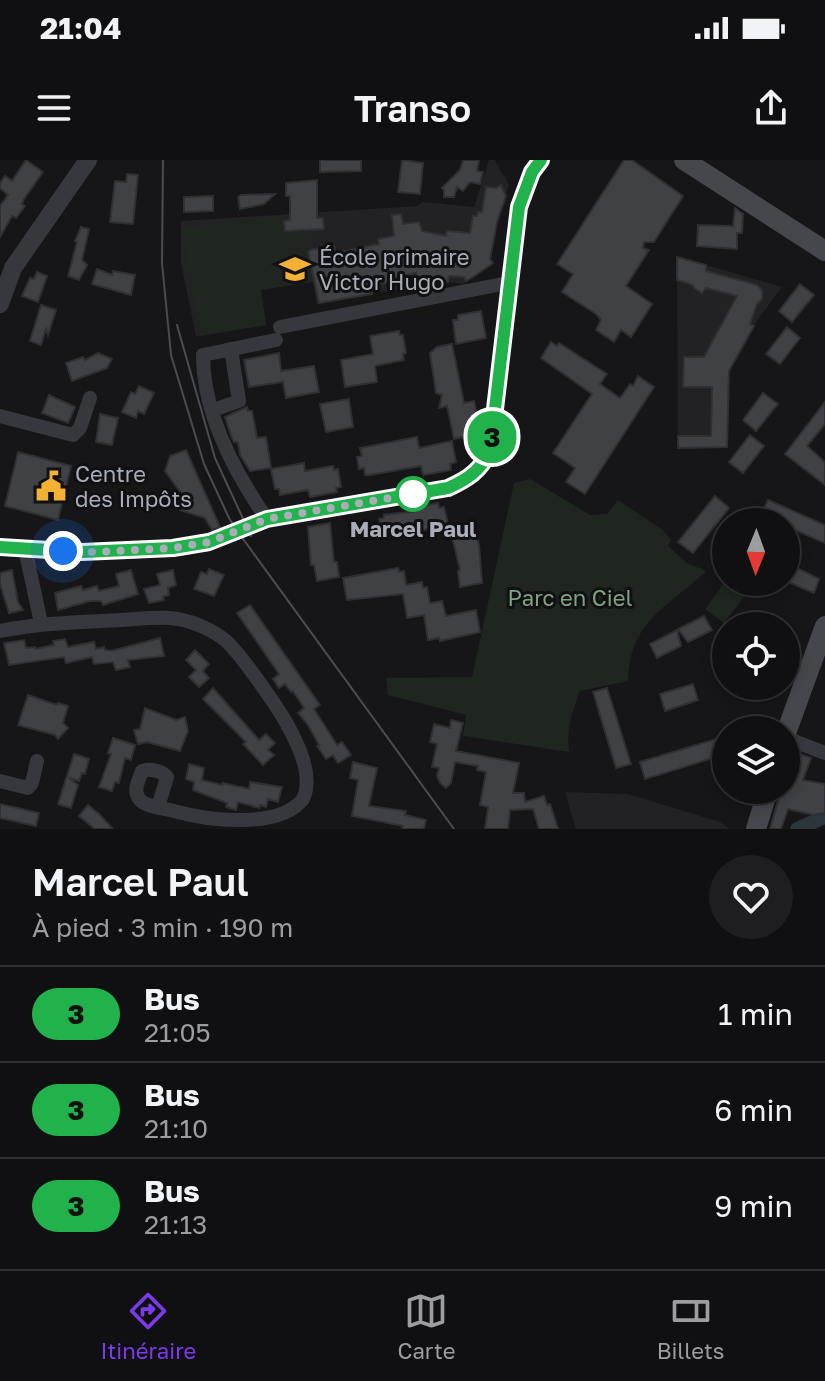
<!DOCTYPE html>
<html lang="fr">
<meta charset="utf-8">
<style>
:root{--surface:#101012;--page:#1e1e20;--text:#f1f3f6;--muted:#9c9d9f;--line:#303032;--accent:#7c3aed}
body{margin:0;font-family:"Golos Text",sans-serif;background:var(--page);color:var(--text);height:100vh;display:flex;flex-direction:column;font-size:30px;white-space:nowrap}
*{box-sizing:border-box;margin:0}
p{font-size:26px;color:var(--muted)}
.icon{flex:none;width:44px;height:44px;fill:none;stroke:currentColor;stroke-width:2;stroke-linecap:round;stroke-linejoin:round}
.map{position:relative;height:669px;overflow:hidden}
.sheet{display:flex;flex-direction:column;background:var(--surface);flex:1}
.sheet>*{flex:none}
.badge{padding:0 16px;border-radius:26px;font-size:28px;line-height:52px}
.needle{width:52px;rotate:181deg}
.tools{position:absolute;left:712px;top:348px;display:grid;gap:16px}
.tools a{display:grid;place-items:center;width:88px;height:88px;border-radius:50%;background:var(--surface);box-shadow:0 4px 12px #0003,0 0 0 2px var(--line);font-size:40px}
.you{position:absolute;width:40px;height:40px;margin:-20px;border:6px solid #fff;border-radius:50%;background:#1a73e8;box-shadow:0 0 0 12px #1a73e833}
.map>.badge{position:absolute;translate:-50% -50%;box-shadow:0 0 0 4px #fff}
.round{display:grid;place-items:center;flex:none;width:84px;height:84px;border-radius:42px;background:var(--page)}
.overview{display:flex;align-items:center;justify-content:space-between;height:136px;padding:0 32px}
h1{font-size:38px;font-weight:600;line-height:60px}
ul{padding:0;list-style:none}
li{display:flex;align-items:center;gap:24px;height:96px;padding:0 32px;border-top:2px solid var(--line)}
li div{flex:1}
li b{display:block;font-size:30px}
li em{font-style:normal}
li .badge{min-width:88px;font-weight:700;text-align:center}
.status{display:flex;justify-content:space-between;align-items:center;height:56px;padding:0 40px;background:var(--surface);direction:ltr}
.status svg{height:22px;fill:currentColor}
header{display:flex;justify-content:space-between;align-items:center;height:104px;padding:0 32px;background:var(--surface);font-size:36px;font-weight:600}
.tabs{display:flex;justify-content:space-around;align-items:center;height:112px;border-top:2px solid var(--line);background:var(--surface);font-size:22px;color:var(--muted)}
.tabs a{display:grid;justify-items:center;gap:4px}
.tabs .current{color:var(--accent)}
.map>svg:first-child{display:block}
.built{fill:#222225}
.green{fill:#1e261f}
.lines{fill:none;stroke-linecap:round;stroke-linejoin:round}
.canal{stroke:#2c353c;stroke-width:14}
.building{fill:#404145;stroke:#303034;stroke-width:2}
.minor{stroke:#37383d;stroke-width:14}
.tertiary{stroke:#37383d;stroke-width:18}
.secondary{stroke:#45474d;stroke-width:20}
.tram{stroke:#4a4c52;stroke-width:2}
.line-casing{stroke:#fff;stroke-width:18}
.line{stroke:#22b24c;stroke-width:12}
.walk{stroke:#a8adb8;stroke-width:8;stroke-dasharray:0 14.4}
.stop-dot{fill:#fff;stroke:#22b24c;stroke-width:4}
.labels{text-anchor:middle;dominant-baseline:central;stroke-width:6;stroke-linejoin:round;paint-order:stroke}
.poi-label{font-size:22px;fill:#a8adb8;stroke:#111113;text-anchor:start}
.stop-label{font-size:22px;font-weight:bold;fill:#a8adb8;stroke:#111113}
.park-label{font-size:22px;fill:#7fa381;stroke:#111113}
</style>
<div class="status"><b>21:04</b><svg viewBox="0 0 49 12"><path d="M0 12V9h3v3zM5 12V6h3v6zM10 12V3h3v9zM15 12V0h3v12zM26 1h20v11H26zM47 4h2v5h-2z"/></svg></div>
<header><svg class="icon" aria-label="menu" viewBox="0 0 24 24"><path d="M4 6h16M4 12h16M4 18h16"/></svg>Transo<svg class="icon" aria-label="share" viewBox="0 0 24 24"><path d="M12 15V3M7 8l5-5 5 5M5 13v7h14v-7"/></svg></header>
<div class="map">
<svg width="825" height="669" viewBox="0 0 825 669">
<rect width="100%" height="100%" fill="#161618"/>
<path class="built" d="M489 0H495L509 25 497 62 492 94 489 95 493 103 463 124 409 116 400 118V129L317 144 313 122 261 130 266 165 196 176 181 103V61L418 46 422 42 474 47Z
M677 97 782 127 753 166 729 210 727 287 678 288Z
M565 632 628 634 720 662 730 669H576Z"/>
<path class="green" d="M301 53 313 121 261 130 266 165 200 176 183 68Z
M530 319 590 355 607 354 618 340 663 370 671 380 668 386 687 403 706 411C668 448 630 459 628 521L580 531C572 553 566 568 569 592L463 576 466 555 388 535 386 518 472 517 514 323Z
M726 421 735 422 748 432 724 463 705 449Z"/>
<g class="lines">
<path class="canal" d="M797 669 825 657"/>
</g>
<path class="building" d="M26 0 43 12 24 39 22 44 25 46 16 58 12 56 0 77V46L8 35 0 28V23L5 16 12 21Z
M320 0H361V11L320 12Z
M402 0 423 3 420 34 398 32Z
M463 0H479L477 11 483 12 480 24 470 22 463 31 457 27 454 37H444V30L442 28 460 10Z
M624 0H632L683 36 654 82H644L643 88 649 90 626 126 652 144 631 177 621 170 614 182 596 170 601 160 596 154 562 132 573 114 557 104Z
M127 14 138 15 133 64 110 62 115 21 126 22Z
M317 20V58H323L324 69 285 71 284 61 290 60V36H286V23Z
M501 25 506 36 497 62 490 99 493 103 473 117 466 121 464 117 449 116 448 122 417 117 416 113 392 118 391 122 372 125V134L319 143 308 92 310 90 334 86 336 93 379 84 378 79 394 76 392 55 401 54 403 64 419 62 422 71 446 76 447 71 470 73 473 56H477L478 52H482L486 27 496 28Z
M275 34 264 44 240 49 238 37 241 35Z
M213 36V51L184 52V37Z
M735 48 743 54 742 73H737V89L697 86 698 65 733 66Z
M81 67 89 69 82 100 87 105 79 120 68 116 77 82 75 81Z
M677 97 706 105V111L757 125 762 130V139L757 144 750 164 754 166 729 211 727 287 678 288V276H711L712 227H683L684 197H704L737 136 706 128 702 133 694 128 693 125 677 120Z
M97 109 112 115 113 111 135 115 131 135 92 124Z
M37 112 47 116 38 142 22 136 30 118 34 119Z
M800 124 814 135 792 162 779 151Z
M41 145 56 150 48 175 46 169 41 185 30 181Z
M481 151 486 178 456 184 453 160H458V155Z
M787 167 800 178 780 204 766 194Z
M399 171 400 175H403L406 193 403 194 404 200 375 206 377 222 345 227 341 200 373 194 370 176Z
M551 182 557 186 559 183 607 214 600 224 620 238 630 224 633 226 638 216 654 227 585 334 566 322 575 308 553 293 592 234 541 198Z
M452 184 464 243 474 241 480 268 475 270V274L454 279 447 246 439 248 442 235 436 233 430 193 437 187Z
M98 193 112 199 107 208 72 221 66 203 83 197 85 200Z
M279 193 281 211 314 206 319 232 286 238 283 222 249 227 244 200Z
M139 226 154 233 144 254 138 251 136 258 122 252 131 232 135 234Z
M763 233 778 244 756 271 743 260Z
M49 235 75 247 68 263 42 253Z
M349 239 353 267 326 272 320 244Z
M825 242V264L807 286 825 302V325L785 294Z
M247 247 248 251H252L257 278 266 277 271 308 250 311 240 295 238 282H234L232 278 225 257Z
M100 254 118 258 112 285 96 282Z
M750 275 764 286 743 313 729 302Z
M417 277 419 288 452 281 456 302 450 304 451 310 423 315 421 306 370 315H365L364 308 359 309 357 297 362 296 360 288Z
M186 290 220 367 212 370 205 358 180 350V332L165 311 170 296Z
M18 292 71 306 58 360 5 346Z
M304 303 305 311 333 306 334 310 338 309 341 327 336 328 337 332 310 337 308 330 280 335 279 329H275L271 309Z
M715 336 729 348 693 393 678 382Z
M768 340 825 365V383L786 366V362H777L768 358 762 353Z
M438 343 439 348 444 347 448 364 404 375 403 373 387 376 386 370 381 371 379 359 384 358V355L417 351 424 346Z
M330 363 334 402H337L339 417 317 421 314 405H311L308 367Z
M469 364 470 369H474L479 385 482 423 460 427 458 411 460 410 450 368Z
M789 404 819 419 814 433 786 421V405Z
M398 408 399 412 404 411 406 425 422 422 423 428 427 427 430 443 442 441 446 456 476 450 480 472 440 481 439 478 428 480 424 455 407 458 403 434 347 440 343 418Z
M209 409 224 415 214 436 194 429 201 412 207 414Z
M12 410 18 442 23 450 9 453 0 424V413Z
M131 410 138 434 103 445 101 441H90L58 450 55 433 81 426 83 430 97 426 99 431 119 426 116 414Z
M173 410 176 425 168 428 169 435 163 437 164 440 149 443 144 429 160 425 157 414Z
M250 445 320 545 314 549 337 585 342 582 351 595 338 603 333 595 326 599 317 586 319 585 308 565 298 553 304 548 293 531 291 532 285 524 279 528 273 519 279 514 237 453Z
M704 456 712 470 688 482 678 469Z
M677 470 681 486 657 498 650 484Z
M160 478 164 496 128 500 130 507 116 510 113 502 94 504 92 497 66 503 64 497 9 505 4 483 24 480 26 488 35 487V489L54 485 53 481 65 479 68 487 94 482 96 489 104 487 105 490 111 491Z
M195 490 209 504 203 511 209 518 199 527 189 517 196 510 186 500Z
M693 524 698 540 665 551 660 534Z
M213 528 259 580 266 574 275 583 268 590 274 595 263 605 243 584 246 582 203 539Z
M607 528 631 604 616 608 593 532Z
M28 535 57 545 58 543 68 546 63 563 68 568 58 579 55 575 18 565Z
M145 548 176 560 185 557 188 571 180 591 147 582 138 584 134 570 140 569Z
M451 560 463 563 456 591 519 603 513 633H524L525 642 544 636 547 645 550 644 558 669H539L533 649 510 650 508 669H485L488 647 480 645 486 612 477 610 478 606 455 602 451 623 446 628 440 623 437 616 439 608 432 607 437 584 430 582 434 564 450 568Z
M726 576V594L645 619 640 602Z
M113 578 135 585 131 600 125 598 119 623 115 622 112 631 99 627 111 594 108 593Z
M794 592 811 598 803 620 825 624V653L813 655 788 649 781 669H770L781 630H786V612Z
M74 594 89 599 85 614 82 613 79 621 69 618 78 625 71 648 58 644Z
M353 602 377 608 369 646 406 651 405 655 426 660 424 669H402L403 666 352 656 358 620 350 618Z
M189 604 204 608 202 620 222 625 223 623 249 629 250 622 282 627 278 642 268 639 266 647 260 645 259 648 238 642 236 650 226 647 227 643 193 630 194 622 186 619Z
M0 644 39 653 36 666 0 658Z
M88 645 99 654 113 669H95L79 656Z"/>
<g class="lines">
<path class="minor" d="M280 167 508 123
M213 250 239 241 231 189
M0 256 73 275 80 268 90 238
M267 359C235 313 203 253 203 195L276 180
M0 386 82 392 173 388 209 382 267 359 448 328C467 319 480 311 490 291L519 47 532 12 541 0
M25 389 41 463
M0 471C41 463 80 462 121 460 137 459 154 457 170 458 188 459 212 469 226 481 240 493 277 546 287 564 298 584 314 616 303 639 280 669 210 661 174 651 164 648 146 647 140 640 132 631 139 620 142 611 150 608 162 611 167 617L158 647
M786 578 825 593
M0 621 28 628 32 623 37 601"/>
<path class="tertiary" d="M0 144 13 108 88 0"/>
<path class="secondary" d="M684 0 825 91
M786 573 825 466
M756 669 768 630"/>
<path class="tram" d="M163 0 162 103 171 195 204 304 229 358 238 372 454 669
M177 165 215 298 251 376"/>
</g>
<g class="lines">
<g class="line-casing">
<path id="line" d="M0 387 82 392 173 388 209 382 267 359 448 328C468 319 480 311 490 291L519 47 532 12 541 0"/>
</g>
<use href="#line" class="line"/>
<path class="walk" d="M63 391 95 392 173 388 209 382 267 359 413 334"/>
</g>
<defs>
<g id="school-bare" transform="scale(2.4)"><path d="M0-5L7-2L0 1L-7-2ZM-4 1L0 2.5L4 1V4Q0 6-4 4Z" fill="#f2b134" stroke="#111113" stroke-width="2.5" paint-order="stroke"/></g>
<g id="civic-bare" transform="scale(2.4)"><path d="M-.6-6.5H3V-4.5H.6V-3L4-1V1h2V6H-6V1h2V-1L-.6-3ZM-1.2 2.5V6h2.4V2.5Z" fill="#f2b134" stroke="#111113" stroke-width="2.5" paint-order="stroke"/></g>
</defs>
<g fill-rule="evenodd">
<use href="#school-bare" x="295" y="109"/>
<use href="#civic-bare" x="51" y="326"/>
</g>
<circle class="stop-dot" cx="413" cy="334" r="16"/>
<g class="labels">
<g class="poi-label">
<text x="319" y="96">École primaire<tspan x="319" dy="25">Victor Hugo</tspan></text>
<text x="75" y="313">Centre<tspan x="75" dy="25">des Impôts</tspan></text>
</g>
<g class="stop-label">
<text x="413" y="368">Marcel Paul</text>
</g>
<g class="park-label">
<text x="570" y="437">Parc en Ciel</text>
</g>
</g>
</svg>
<div class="tools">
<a><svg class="needle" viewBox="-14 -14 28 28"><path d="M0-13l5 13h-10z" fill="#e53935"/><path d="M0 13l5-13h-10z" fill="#9c9d9f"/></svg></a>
<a><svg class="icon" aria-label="locate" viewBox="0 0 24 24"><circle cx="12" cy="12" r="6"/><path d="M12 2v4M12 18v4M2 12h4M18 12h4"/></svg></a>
<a><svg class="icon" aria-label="layers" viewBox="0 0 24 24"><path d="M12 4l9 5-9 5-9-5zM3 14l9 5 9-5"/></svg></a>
</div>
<div class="you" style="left:63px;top:391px"></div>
<b class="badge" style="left:492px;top:277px;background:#22b24c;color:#111">3</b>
</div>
<section class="sheet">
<div class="overview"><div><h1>Marcel Paul</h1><p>À pied · 3 min · 190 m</p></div><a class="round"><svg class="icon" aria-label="heart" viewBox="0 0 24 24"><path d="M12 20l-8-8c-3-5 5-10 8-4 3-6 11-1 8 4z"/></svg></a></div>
<ul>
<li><span class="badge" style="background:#22b24c;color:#111">3</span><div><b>Bus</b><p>21:05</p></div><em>1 min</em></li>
<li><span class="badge" style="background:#22b24c;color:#111">3</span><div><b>Bus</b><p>21:10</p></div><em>6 min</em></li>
<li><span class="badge" style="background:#22b24c;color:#111">3</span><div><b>Bus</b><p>21:13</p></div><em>9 min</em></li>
</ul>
</section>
<nav class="tabs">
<a class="current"><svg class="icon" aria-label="directions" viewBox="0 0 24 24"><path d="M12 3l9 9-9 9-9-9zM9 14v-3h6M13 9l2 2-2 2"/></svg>Itinéraire</a>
<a><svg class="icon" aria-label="map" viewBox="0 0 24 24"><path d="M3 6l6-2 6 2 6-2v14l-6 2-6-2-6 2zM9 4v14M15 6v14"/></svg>Carte</a>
<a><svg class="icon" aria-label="tickets" viewBox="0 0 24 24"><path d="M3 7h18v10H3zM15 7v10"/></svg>Billets</a>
</nav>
